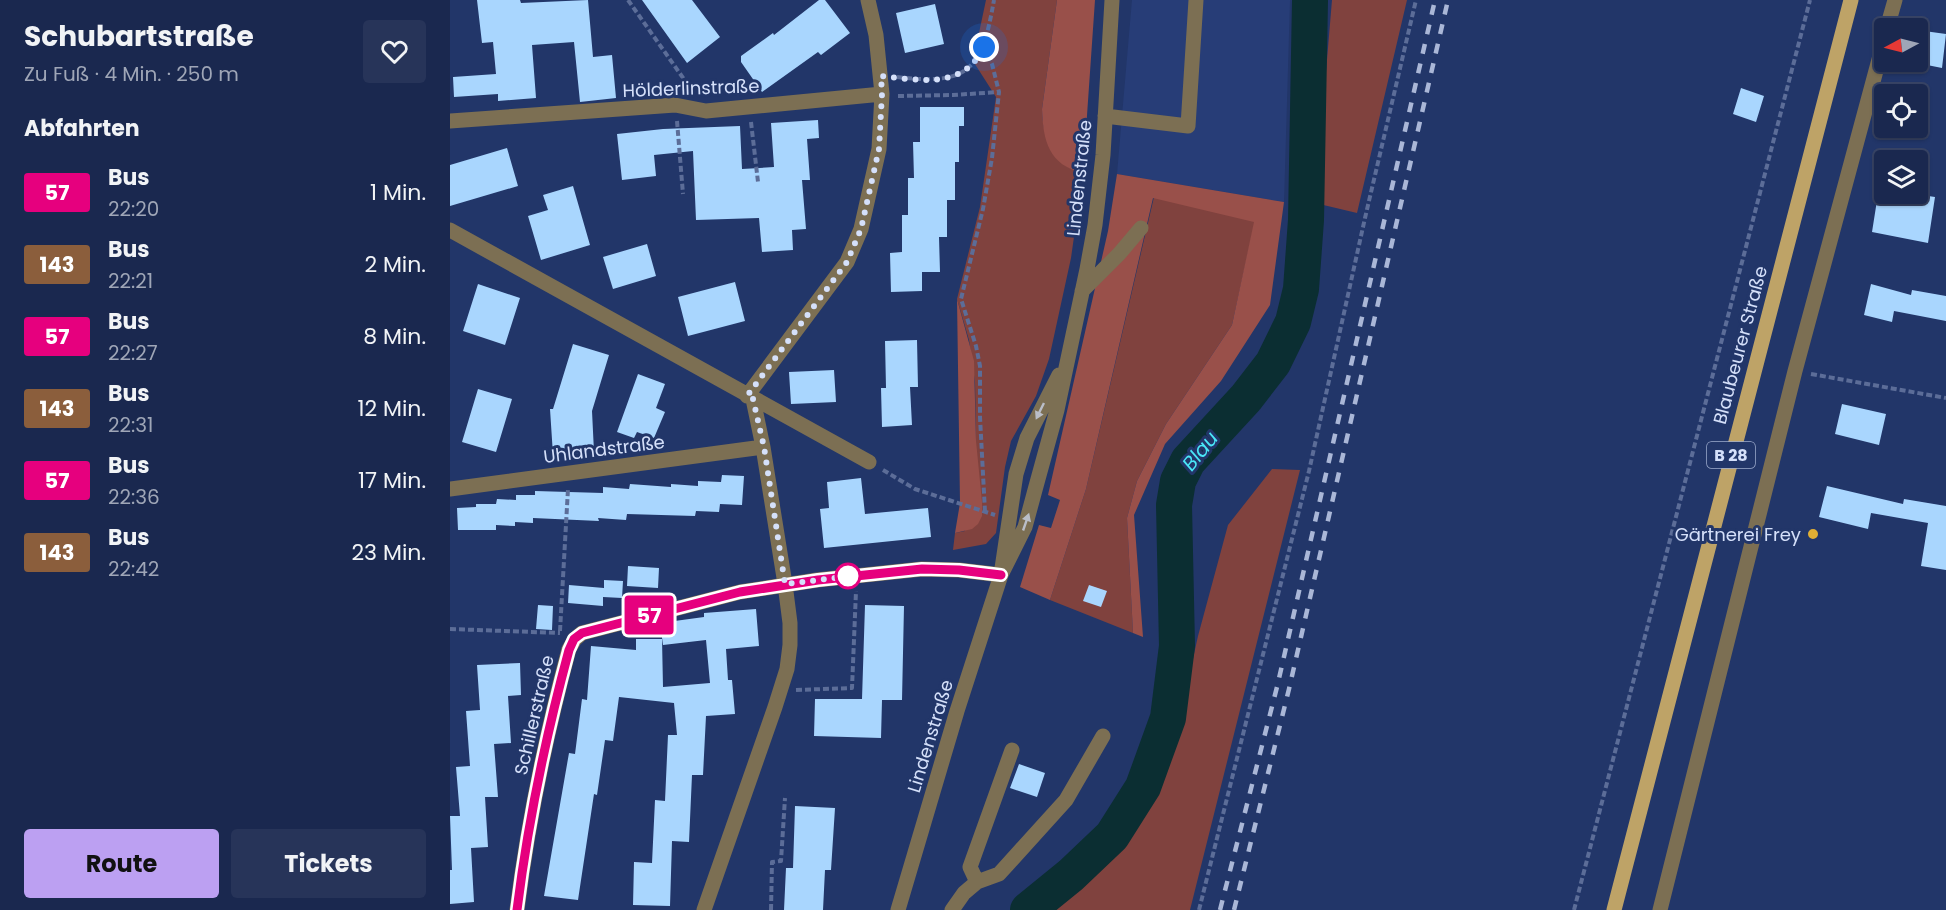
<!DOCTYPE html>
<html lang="de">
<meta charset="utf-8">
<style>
:root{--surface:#1a284f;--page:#273459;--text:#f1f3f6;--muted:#9fa6b7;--line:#384466;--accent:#bca0f2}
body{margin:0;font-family:Poppins,sans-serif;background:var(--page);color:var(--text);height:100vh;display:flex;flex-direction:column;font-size:22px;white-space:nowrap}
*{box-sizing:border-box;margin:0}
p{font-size:20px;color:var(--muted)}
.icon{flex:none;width:33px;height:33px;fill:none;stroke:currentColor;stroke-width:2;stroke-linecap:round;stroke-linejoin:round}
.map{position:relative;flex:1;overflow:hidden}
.panel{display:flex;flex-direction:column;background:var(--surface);width:450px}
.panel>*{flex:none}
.badge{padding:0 12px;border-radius:4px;font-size:21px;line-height:39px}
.needle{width:39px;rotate:263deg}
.buttons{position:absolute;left:1424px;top:18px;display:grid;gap:12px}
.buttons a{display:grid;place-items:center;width:54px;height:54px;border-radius:6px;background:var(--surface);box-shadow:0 2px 4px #0004,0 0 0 2px var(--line);font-size:30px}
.you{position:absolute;width:30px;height:30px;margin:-15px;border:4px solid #fff;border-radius:50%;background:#1a73e8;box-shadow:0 0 0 9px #1a73e833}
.map>.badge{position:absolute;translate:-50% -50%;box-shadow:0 0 0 3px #fff}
h2{padding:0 24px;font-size:22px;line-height:54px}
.round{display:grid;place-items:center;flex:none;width:63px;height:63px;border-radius:6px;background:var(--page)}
.head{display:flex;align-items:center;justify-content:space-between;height:102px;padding:0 24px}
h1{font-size:28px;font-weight:700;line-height:45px}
.cta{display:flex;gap:12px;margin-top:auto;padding:12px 24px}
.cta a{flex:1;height:69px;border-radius:6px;background:var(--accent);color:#111;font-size:24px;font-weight:700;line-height:69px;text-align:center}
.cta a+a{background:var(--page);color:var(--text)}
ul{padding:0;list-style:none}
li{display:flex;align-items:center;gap:18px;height:72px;padding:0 24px}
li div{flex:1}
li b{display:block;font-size:22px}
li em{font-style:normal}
li .badge{min-width:66px;font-weight:700;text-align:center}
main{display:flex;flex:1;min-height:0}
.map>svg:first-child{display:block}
.built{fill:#273d77}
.green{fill:#80423e}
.forest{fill:#99504a}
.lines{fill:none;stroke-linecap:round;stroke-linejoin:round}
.river{stroke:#0b2e32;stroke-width:36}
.building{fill:#a9d6fe}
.path{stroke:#5c6d98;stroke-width:4;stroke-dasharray:6 3;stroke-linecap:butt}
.minor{stroke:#7c6f53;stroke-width:15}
.major{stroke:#bea367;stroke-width:15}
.rail{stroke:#aab7d7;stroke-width:4.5;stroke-dasharray:10 10;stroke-linecap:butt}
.oneway{fill:#babec8}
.line-casing{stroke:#fff;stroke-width:14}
.line{stroke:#e6007e;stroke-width:9}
.walk{stroke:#d5e0fa;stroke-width:6;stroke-dasharray:0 10.8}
.poi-dot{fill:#e1af34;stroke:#223669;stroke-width:2}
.stop-dot{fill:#fff;stroke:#e6007e;stroke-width:3}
.labels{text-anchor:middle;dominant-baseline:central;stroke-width:6;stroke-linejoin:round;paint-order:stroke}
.shield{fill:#223669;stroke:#9fadce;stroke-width:1.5}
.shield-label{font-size:16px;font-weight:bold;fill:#d5e0fa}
.street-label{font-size:18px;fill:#d5e0fa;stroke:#223669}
.poi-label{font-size:18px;fill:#d5e0fa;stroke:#223669;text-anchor:end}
.water-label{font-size:20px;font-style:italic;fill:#4ae7f8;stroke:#223669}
</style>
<main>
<section class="panel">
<div class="head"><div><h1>Schubartstraße</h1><p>Zu Fuß · 4 Min. · 250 m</p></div><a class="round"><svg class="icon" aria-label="heart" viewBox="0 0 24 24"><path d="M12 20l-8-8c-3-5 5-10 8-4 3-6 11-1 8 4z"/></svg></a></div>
<h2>Abfahrten</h2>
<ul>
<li><span class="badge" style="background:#e6007e;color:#fff">57</span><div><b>Bus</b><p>22:20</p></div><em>1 Min.</em></li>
<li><span class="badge" style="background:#8b5e3c;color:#fff">143</span><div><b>Bus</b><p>22:21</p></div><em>2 Min.</em></li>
<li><span class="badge" style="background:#e6007e;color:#fff">57</span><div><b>Bus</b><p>22:27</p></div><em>8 Min.</em></li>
<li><span class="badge" style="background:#8b5e3c;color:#fff">143</span><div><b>Bus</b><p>22:31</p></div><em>12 Min.</em></li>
<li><span class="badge" style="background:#e6007e;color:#fff">57</span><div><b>Bus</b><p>22:36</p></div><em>17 Min.</em></li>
<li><span class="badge" style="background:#8b5e3c;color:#fff">143</span><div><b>Bus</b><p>22:42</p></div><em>23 Min.</em></li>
</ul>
<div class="cta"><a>Route</a><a>Tickets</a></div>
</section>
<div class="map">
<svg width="1496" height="910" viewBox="0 0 1496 910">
<rect width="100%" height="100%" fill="#223669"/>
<path class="built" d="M682 0H840L834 202 667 174Z"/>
<path class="green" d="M536 0H607L592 109C593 139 602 165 633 173L621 258 599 359 586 396 561 441 555 467 546 533 536 544 503 550 505 533 515 531 526 441 525 382 519 340 507 299 530 207 546 97 523 61Z
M882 0H957L907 213 865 203Z
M704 197 805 221 782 325 716 424 687 481 677 518 683 633 600 600 636 489Z
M822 469 850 470 740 910H592L662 854 703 794 729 722 748 636 778 525Z"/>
<path class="forest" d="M607 0H645L633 173C599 165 593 141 592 109Z
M667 174 834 202 820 305 771 381 715 444 684 515 693 637 683 633 677 518 687 481 716 424 782 325 804 222 703 198 636 489 600 600 570 587 589 525 601 528 610 500 598 495 658 231Z
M507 299 524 361 526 441 532 502V516L528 524 522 529 505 533 510 503Z"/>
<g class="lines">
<path class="river" d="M578 910 621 875 662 836 693 787 718 718 727 646 724 505 728 481 738 461 796 398 823 363 843 322 851 289 856 220 860 0"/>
</g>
<path class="building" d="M27 0H70L71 3 138 0 143 57 162 55 166 98 130 102 124 42 82 45 86 98 48 101V94L4 97 3 77 46 74 43 42 32 43Z
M192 0H242L270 37 237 63Z
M369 0H375L400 33 371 55 368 52 312 92 291 62V56L323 33 324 35Z
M485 4 494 44 455 53 446 13Z
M1467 30 1496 34 1492 68 1467 63Z
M1291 88 1314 96 1306 122 1283 114Z
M470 107H514V126H509V162H505V200H497V237H489L490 272H472V291L441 292 440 253 452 252V215H458V178H464L463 142H470Z
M368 120 369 138 357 139 360 180H352L356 229 342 230 343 250 312 252 309 218 246 220 243 151 204 155 206 176 172 180 167 134 213 129 290 126 292 169 324 167 321 123Z
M57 148 68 186 0 206V165Z
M123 186 140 245 91 260 78 216 98 210 93 195Z
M1428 194H1465L1485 197 1478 243 1422 232Z
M197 244 206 276 163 289 153 257Z
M285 282 295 321 238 336 228 297Z
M28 284 70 298 55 345 13 331Z
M1421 284 1461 295 1462 290 1496 296V321L1444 311 1442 322 1414 315Z
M467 340 468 387H460L462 425 432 427 431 388H436L435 341Z
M123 344 159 355 142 411 144 452 103 455 100 409H103Z
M384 370 386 402 341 404 339 372Z
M188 374 215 384 206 408 215 412 204 438 187 432 184 438 167 432Z
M28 389 62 399 46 452 12 442Z
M1392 404 1436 414 1429 445 1385 434Z
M272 475 294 476 292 505 270 504 269 512 246 511 245 516 177 514 176 520 148 518 149 521 83 518V523L65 522V526L46 525V530H8L7 508 26 507V504H46L47 499 66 500V495H85V491L153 493V487L179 489 180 484 221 487V484L248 486V481L271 482Z
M411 478 415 514 478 508 481 537 374 548 370 509 379 508 377 482Z
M1377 486 1453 504 1454 499 1496 506V570L1471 566 1478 523 1421 513 1418 529 1369 517Z
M178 566 209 568 208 588 177 586Z
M154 580 173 581 172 598 153 597V606L118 603 119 585 154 588Z
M639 585 657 591 651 607 633 601Z
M88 605 103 606 102 630 86 629Z
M415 605 454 606 452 700H432L431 738 364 736 365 699H412Z
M306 609 309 646 276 649 278 680H282L285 714 256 716 253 775H242L239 842 222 841 220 906 183 905 184 862 202 863 205 800 215 801 218 735H227L224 703 169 697 163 741 155 740 147 795 144 794 128 900 94 896 119 753 125 754 132 699 137 700 141 646 186 650V639H212L213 687 260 683 256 640 213 645 210 623 254 617V613Z
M70 663 71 695 58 696 61 743 44 744 48 797H35L38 847 21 848 24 902 0 904V870H2L0 816H10L6 767 20 766 16 711 30 710 27 665Z
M569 764 595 773 587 797 560 788Z
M345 806 385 808 381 870H375L373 910H334L336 868H343Z"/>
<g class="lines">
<path class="path" d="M178 0 243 92
M534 47 542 64 549 92 542 158 533 209 511 299 526 346 530 366V417L535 512
M447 77C520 86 532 69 544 0
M448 96 503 95 549 92
M227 121 233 194
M301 122 308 182
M1361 374 1496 398
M433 470 465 489 545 515
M0 629 110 633
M110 631 118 489
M346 690 402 688 406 591
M321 910 322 862 331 861 335 798
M749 910 859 471 915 218 966 0
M1124 910 1360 0"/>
<path class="minor" d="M1437 28 1445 0
M655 116 738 126 746 0
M0 121 225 105 256 111 432 94
M0 230 419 462
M632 291 669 254 691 228
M297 396 397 262 411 229 429 149 432 94 426 35 418 0
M0 489 313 447
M551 575 575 527 585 490 607 410 637 269 645 225 653 155 662 0
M527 882 520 867 562 750
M67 910C78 822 96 735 119 649L125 639 132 633 290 592 367 580 472 569 509 570 551 575
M254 910 325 707 337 669 340 645V623L335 584 313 447 303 399
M448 910 507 711 551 575 566 474 577 438 609 375
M502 910 514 893 527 882 549 874 616 800 653 736
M1210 910 1345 371 1434 41"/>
<path class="major" d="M1164 910 1401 0"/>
<path class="rail" d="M770 910 827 687 985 0
M784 910 839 689 998 0"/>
</g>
<defs><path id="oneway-solid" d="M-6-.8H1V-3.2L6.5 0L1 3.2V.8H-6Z" transform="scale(1.5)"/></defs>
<g class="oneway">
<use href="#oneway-solid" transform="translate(590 411) rotate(116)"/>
<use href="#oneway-solid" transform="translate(576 522) rotate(-71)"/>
</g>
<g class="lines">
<g class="line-casing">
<path id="line" d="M67 910C78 822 96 735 119 650L124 639 132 633 290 592 368 580 472 569 509 570 551 575"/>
</g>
<use href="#line" class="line"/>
<path class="walk" d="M398 576H402L335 584 314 447 303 399 297 396 397 262 411 229 429 149 432 94 431 76C470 80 513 90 534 47"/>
</g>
<circle class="poi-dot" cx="1363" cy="534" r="6"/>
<circle class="stop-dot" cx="398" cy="576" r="12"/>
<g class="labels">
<rect class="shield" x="1257" y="442" width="48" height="26" rx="4.5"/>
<g class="shield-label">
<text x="1281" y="455">B 28</text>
</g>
<g class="street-label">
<text transform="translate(241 88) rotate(-2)">Hölderlinstraße</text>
<text transform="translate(629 178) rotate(-84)">Lindenstraße</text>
<text transform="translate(1290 345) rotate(-75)">Blaubeurer Straße</text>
<text transform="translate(154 449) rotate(-7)">Uhlandstraße</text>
<text transform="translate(84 715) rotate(-77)">Schillerstraße</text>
<text transform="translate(480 736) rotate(-73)">Lindenstraße</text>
</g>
<g class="poi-label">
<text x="1351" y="534">Gärtnerei Frey</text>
</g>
<g class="water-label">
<text transform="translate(750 451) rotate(-51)">Blau</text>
</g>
</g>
</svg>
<div class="buttons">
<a><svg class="needle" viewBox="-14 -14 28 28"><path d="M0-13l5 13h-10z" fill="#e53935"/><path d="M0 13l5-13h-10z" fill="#9fa6b7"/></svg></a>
<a><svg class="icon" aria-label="locate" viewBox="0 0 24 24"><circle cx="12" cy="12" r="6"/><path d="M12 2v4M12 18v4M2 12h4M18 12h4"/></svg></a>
<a><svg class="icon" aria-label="layers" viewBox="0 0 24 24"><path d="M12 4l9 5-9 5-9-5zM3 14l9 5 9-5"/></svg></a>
</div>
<div class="you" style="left:534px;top:47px"></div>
<b class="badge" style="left:199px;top:615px;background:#e6007e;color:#fff">57</b>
</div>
</main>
